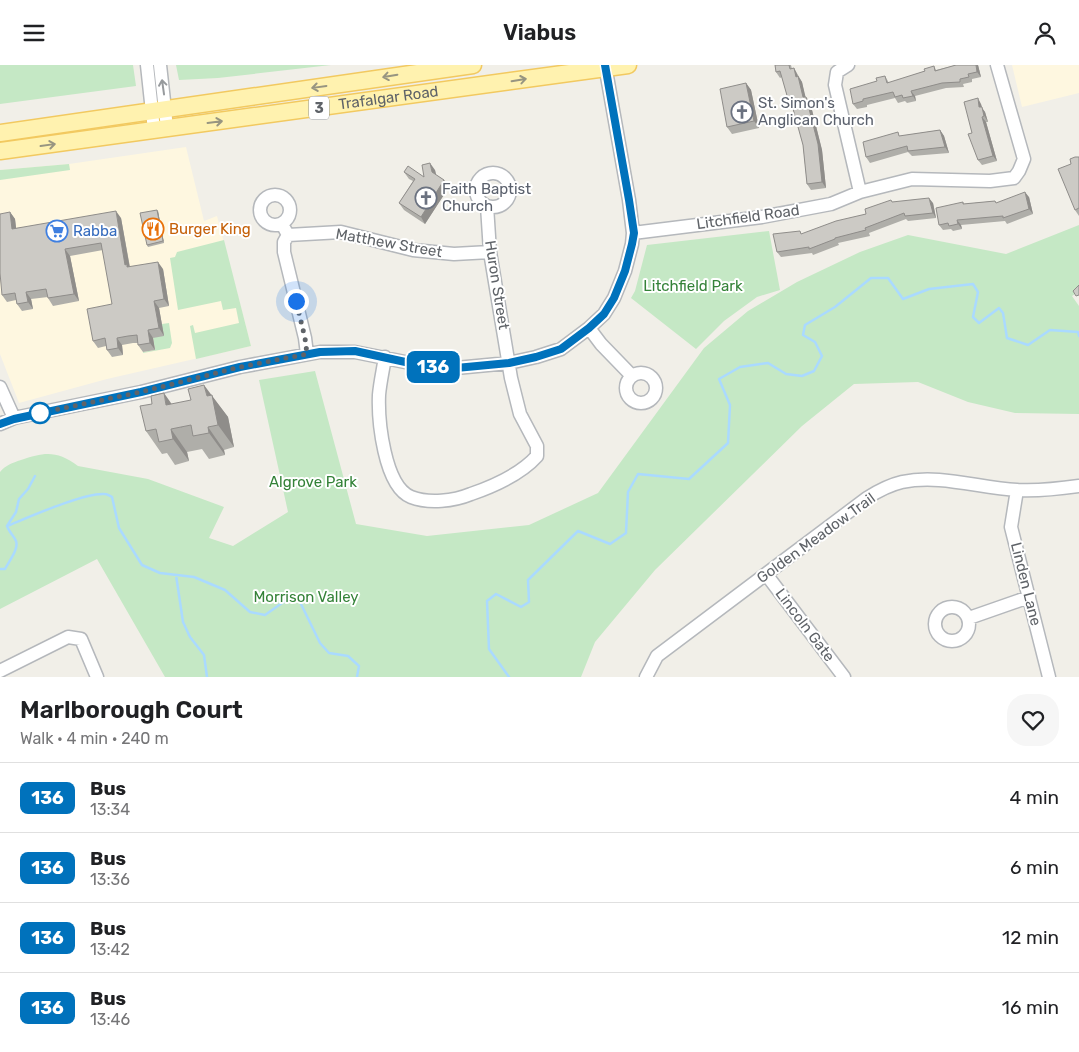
<!DOCTYPE html>
<meta charset="utf-8">
<style>
:root{--surface:#fff;--page:#f6f6f6;--text:#202124;--muted:#757577;--line:#e0e0e0}
body{margin:0;font-family:Rubik,sans-serif;background:var(--page);color:var(--text);height:100vh;display:flex;flex-direction:column;font-size:19px;white-space:nowrap}
*{box-sizing:border-box;margin:0}
p{font-size:16px;color:var(--muted)}
.icon{flex:none;width:28px;height:28px;fill:none;stroke:currentColor;stroke-width:2;stroke-linecap:round;stroke-linejoin:round}
.map{position:relative;height:612px;overflow:hidden}
.details{display:flex;flex-direction:column;background:var(--surface);flex:1}
.details>*{flex:none}
.badge{padding:0 10px;border-radius:8px;font-size:18px;line-height:32px}
.you{position:absolute;width:25px;height:25px;margin:-12px;border:4px solid #fff;border-radius:50%;background:#1a73e8;box-shadow:0 0 0 8px #1a73e833}
.map>.badge{position:absolute;translate:-50% -50%;box-shadow:0 0 0 2px #fff}
.round{display:grid;place-items:center;flex:none;width:52px;height:52px;border-radius:20px;background:var(--page)}
.head{display:flex;align-items:center;justify-content:space-between;height:85px;padding:0 20px}
h1{font-size:24px;font-weight:600;line-height:38px}
ul{padding:0;list-style:none}
li{display:flex;align-items:center;gap:15px;height:70px;padding:0 20px;border-top:1px solid var(--line)}
li div{flex:1}
li b{display:block;font-size:19px}
li em{font-style:normal}
li .badge{min-width:55px;font-weight:700;text-align:center}
header{display:flex;justify-content:space-between;align-items:center;height:65px;padding:0 20px;background:var(--surface);font-size:22px;font-weight:600}
.map>svg:first-child{display:block}
.commercial{fill:#fef7e0}
.green{fill:#c5e8c5}
.lines{fill:none;stroke-linecap:round;stroke-linejoin:round}
.stream{stroke:#aadaff;stroke-width:2.5}
.minor-casing{stroke:#b5b8bc;stroke-width:15}
.major-casing{stroke:#f2c960;stroke-width:19}
.minor{stroke:#fff;stroke-width:12}
.major{stroke:#fff2af;stroke-width:16}
.wall{fill:#afaea9}
.shaded-wall{fill:#8f8d8a}
.building{fill:#cccac5;stroke:#8f8d8a}
.oneway{stroke:#979581}
.oneway2{stroke:#979a9d}
.line-casing{stroke:#fff;stroke-width:11}
.line{stroke:#0072bc;stroke-width:8}
.walk{stroke:#5f6368;stroke-width:5;stroke-dasharray:0 9}
.stop-dot{fill:#fff;stroke:#0072bc;stroke-width:2.5}
.labels{text-anchor:middle;dominant-baseline:central;stroke-width:4;stroke-linejoin:round;paint-order:stroke}
.shield{fill:#fff;stroke:#8f9295;stroke-width:1}
.shield-label{font-size:14px;font-weight:bold;fill:#5f6368}
.street-label{font-size:15px;fill:#5f6368;stroke:#fff}
.worship-label{font-size:15px;fill:#5b616d;stroke:#fff;text-anchor:start}
.food-label{font-size:15px;fill:#c56008;stroke:#fff;text-anchor:start}
.shop-label{font-size:15px;fill:#366cbe;stroke:#fff;text-anchor:start}
.park-label{font-size:15px;fill:#348238;stroke:#fff}
</style>
<header><svg class="icon" aria-label="menu" viewBox="0 0 24 24"><path d="M4 6h16M4 12h16M4 18h16"/></svg>Viabus<svg class="icon" aria-label="person" viewBox="0 0 24 24"><circle cx="12" cy="8" r="4"/><path d="M4 21q1-7 8-7t8 7"/></svg></header>
<div class="map">
<svg width="1079" height="612" viewBox="0 0 1079 612">
<rect width="100%" height="100%" fill="#f1efe8"/>
<path class="commercial" d="M1012 0H1079V28L1022 42Z
M186 82 204 156 217 151 251 281 107 314 19 338 0 289V105L69 99Z"/>
<path class="green" d="M0 0H133L136 21 0 39Z
M176 0H331L218 13 179 15Z
M69 99 70 105 0 115V105Z
M1079 160V226L1072 231 1079 241V349L1015 348 968 337 918 317 854 319 802 361 655 505 595 577 581 612H165L97 494 0 544V407C6 400 12 398 21 395 44 387 57 385 78 401L148 414 224 442 209 473 233 481 288 447 259 315 315 306 356 459 427 471 529 460 598 428 704 283 748 246 797 217 860 187 908 170 1006 189Z
M769 166 780 225 757 232 724 256 696 284 631 233 635 226 647 180Z
M224 175 251 281 196 294 190 261 193 260 195 268 239 258 236 243 223 245 221 236 178 245 170 193 175 192 177 187Z
M169 258 172 278 170 283 143 288V287L155 285 153 273 162 259Z"/>
<g class="lines">
<path class="stream" d="M7 461 16 447 19 434 28 424 35 411
M0 504H5C9 496 19 484 16 476 14 471 9 467 7 461 27 453 85 427 105 429 107 429 110 431 112 432L119 463 142 500 160 508 194 512 225 525 250 547 265 550 292 531 300 537 320 578 329 588 348 591 359 601 357 612
M176 510 183 557 190 572 204 590 207 612
M509 612 489 584 487 536 496 529 521 542 529 537 528 515 578 466 610 479 626 468 628 427 638 409 689 414 728 378 730 340 719 314 740 302 768 298 786 309 802 311 814 306 822 291 815 277 803 270 805 260 835 242 871 213H888L903 234 929 224 973 219 978 227 973 252 979 258 999 243 1003 248 1007 273 1028 280 1050 265 1078 267 1079 271"/>
<g class="minor-casing">
<path id="minor" d="M147 0 154 65
M160 0 167 63
M848 0 837 7 835 20 860 127
M476 125a17 17 0 1 1 34 0a17 17 0 1 1-34 0Z
M260 145a15 15 0 1 1 30 0a15 15 0 1 1-30 0Z
M282 159 288 170 284 177V187L305 273 307 289
M633 168 762 152 831 139 860 127 912 114 990 116 1014 113 1019 106 1024 94 997 0
M288 170 341 167 413 185 454 189 490 187
M589 263 601 279 632 311
M385 292C383 305 380 318 379 330 378 355 384 421 411 432 429 439 454 436 471 429 494 421 521 409 537 391V381L520 349 511 313 490 187 487 141
M626 323a15 15 0 1 1 30 0a15 15 0 1 1-30 0Z
M0 322 14 353
M0 359 14 353 141 327 240 302 320 287H355L410 298 456 303 509 298 536 292 561 284 589 263 604 249 614 233 625 206 632 179 633 168 629 135 605 0
M1017 425 1011 462 1049 612
M766 509 844 612
M935 559a17 17 0 1 1 34 0a17 17 0 1 1-34 0Z
M969 553 1029 532
M0 606 68 572 81 574 97 612
M646 612 657 591 867 433C878 426 889 420 902 417 940 409 979 423 1017 425 1038 426 1058 424 1079 421"/>
</g>
<g class="major-casing">
<g id="major">
<path d="M0 68 473 0"/>
<path id="s1" d="M0 86 628 0"/>
</g>
</g>
<use href="#minor" class="minor"/>
<use href="#major" class="major"/>
</g>
<path class="wall" d="M775 0H791L792 4 794 3 802 17 805 32 810 37 822 85 826 123 811 125 807 119 803 80 792 39 788 34 782 12 780 13 776 7Z
M956 0H978L981 12 972 14V17L963 19 964 22 946 23 915 31 916 36 907 38 905 36 898 38 895 33 867 40V42L857 44 853 39 877 16 885 11 889 18 925 6 934 1 936 5Z
M746 18 751 25 759 63 732 69 727 62Z
M981 39 982 43 985 47 988 57H986L997 96 982 100 978 95 972 68Z
M940 65 944 71 949 88 912 91 908 87 870 98 866 92 900 71Z
M1079 92V151L1075 145 1071 99Z
M435 105 436 110 444 115 449 122 425 159 404 145 399 138 413 116 409 114 404 107 424 112Z
M1029 132 1033 149 1007 159 1005 156 961 160 962 164 953 166 951 164 943 165 939 160 963 137 964 139 995 136 996 138Z
M893 137 933 138 936 153 908 156 906 154 869 168 870 171 838 178 839 180 813 190 812 188 781 192 777 187 803 169 866 149Z
M158 146 164 178 148 182 147 180Z
M10 147 15 154 16 163 121 153 130 202 163 204 169 241 159 243 164 271 153 273 155 285 143 287 138 280V278H133L122 280 123 290 112 292 107 285 106 281 98 283 93 276 112 239 103 185 70 191 79 236 53 241 48 233V232L31 234 33 244 22 246 17 239 16 235 7 237 2 230Z
M211 330 228 352 234 382 224 385 225 390 209 394 202 384 187 387 189 396 175 400 167 388 162 389 146 366Z"/>
<path class="shaded-wall" d="M976 0H978L981 12 977 7Z
M794 3 797 9 799 17 796 12Z
M798 11 802 17 807 38 803 32Z
M746 18 751 25 759 63 754 56Z
M911 26 915 31 916 36 913 31Z
M806 32 810 37 822 85 826 123 822 117Z
M978 33 981 39 982 43 985 47 988 57 979 42Z
M982 52 986 57 997 96 993 91Z
M940 65 944 71 949 88 945 82Z
M430 98 435 105 437 114 432 107Z
M444 115 449 122 425 159 421 152Z
M1025 127 1029 132 1033 149 1029 144Z
M929 133 933 138 936 153 933 148Z
M157 145 158 146 164 178 163 176Z
M116 146 121 153 130 204 132 206 125 200Z
M10 147 15 154 17 171 12 164Z
M957 155 961 160 962 164 958 159Z
M65 184 70 191 79 236 74 229Z
M158 197 163 204 169 241 164 234Z
M26 227 31 234 33 244 28 237Z
M154 236 159 243 164 271 159 263Z
M148 265 153 273 155 285 150 278Z
M117 273 122 280 123 290 118 283Z
M204 320 228 352 234 382 218 360 207 331Z
M164 328 180 351 182 363 166 340Z
M208 362 224 385 225 390 209 368Z
M171 364 187 387 189 396 173 374Z"/>
<path class="building" d="M775 0H789L790 4 794 3 796 12 798 11 803 32H806L818 79 822 117 807 119 803 80 790 33 788 34 780 6 776 7Z
M956 0H976L977 7 968 9 969 12 960 14V17L942 18 911 26 913 31 903 33 902 30 895 32 893 27 863 34V36L853 39 850 24 877 16 876 13 885 11 887 18 925 6 924 4 934 1 935 6Z
M746 18 754 56 727 62 720 24Z
M978 33 979 42H982L984 51 982 52 993 91 978 95 968 69 972 68 964 37Z
M940 65 945 82 908 86 907 81 866 92 863 77 898 67 899 71Z
M1075 92H1079V143L1075 145 1058 104 1071 99 1070 94Z
M430 98 432 107 444 115 421 152 399 138 415 114 404 107 408 101 424 112 422 100Z
M1025 127 1029 144 1003 153V151L957 155 958 159 949 161 948 158 939 160 936 143 963 137V139L995 136 996 138Z
M929 133 933 148 905 151 904 148 865 163 866 165 835 173V174L809 184V182L777 187 773 169 800 166 801 169 836 156 866 149 865 144 891 135 892 137Z
M157 145 163 176 147 180 140 148Z
M116 146 125 200 127 199V202L158 197 164 234 154 236 159 263 148 265 150 278 138 280 137 270 128 271 117 273 118 283 107 285 105 273 93 276 87 244 112 239 101 178 65 184 74 229 48 233 46 224 26 227 28 237 17 239 15 228 2 230 0 208V149L10 147 12 164Z
M1079 220V230L1076 231 1073 226Z
M204 320 207 331 212 330 218 360 208 362 209 368 193 371 191 360 171 364 173 374 159 377 156 364 146 366 140 341 152 339 151 331 164 328 166 340 191 335 188 324Z"/>
<defs><path id="oneway-shaft" d="M-6 0H5M1.5-3L5.5 0L1.5 3" fill="none" stroke-width="1.6" stroke-linecap="round" stroke-linejoin="round" transform="scale(1.25)"/></defs>
<g class="oneway">
<use href="#oneway-shaft" transform="translate(390 11) rotate(170)"/>
<use href="#oneway-shaft" transform="translate(519 15) rotate(-9)"/>
<use href="#oneway-shaft" transform="translate(319 22) rotate(172)"/>
<use href="#oneway-shaft" transform="translate(215 57) rotate(-7)"/>
<use href="#oneway-shaft" transform="translate(48 80) rotate(-8)"/>
</g>
<use class="oneway2" href="#oneway-shaft" transform="translate(163 22) rotate(-98)"/>
<g class="lines">
<g class="line-casing">
<path id="line" d="M0 359 14 354 141 327 240 302 320 287 355 286 410 298 456 303 509 298 536 292 561 284 589 263 604 249 614 233 625 206 632 179 634 168 629 135 605 0"/>
</g>
<use href="#line" class="line"/>
<path class="walk" d="M40 348 141 327 240 302 307 289 305 273 296 236"/>
</g>
<defs>
<g id="church-ring" transform="scale(1.125)"><circle r="9.5" fill="#fff" stroke="#6b7280" stroke-width="1.5"/><path d="M-1.2-6h2.4v3.5h3.3v2.4h-3.3V6h-2.4V-.1h-3.3v-2.4h3.3Z" fill="#6b7280"/></g>
<g id="restaurant-ring" transform="scale(1.125)"><circle r="9.5" fill="#fff" stroke="#e8710a" stroke-width="1.5"/><path d="M-5-6h1v4h1v-4h1v4h1v-4h1v5L-1.5 .5V6h-2V.5L-5-1ZM5-6V6H3V1.5H1.5Q1.5-4 5-6Z" fill="#e8710a"/></g>
<g id="supermarket-ring" transform="scale(1.125)"><circle r="9.5" fill="#fff" stroke="#3f7fe0" stroke-width="1.5"/><path d="M-6-5.5h2.5l.6 2H6L4.5 2H-2.5L-4.4-4H-6ZM-1.5 3.2a1.3 1.3 0 1 0 .1 0ZM3 3.2a1.3 1.3 0 1 0 .1 0Z" fill="#3f7fe0"/></g>
</defs>
<g fill-rule="evenodd">
<use href="#church-ring" x="742" y="47"/>
<use href="#church-ring" x="426" y="133"/>
<use href="#restaurant-ring" x="153" y="164"/>
<use href="#supermarket-ring" x="57" y="166"/>
</g>
<circle class="stop-dot" cx="40" cy="348" r="10"/>
<g class="labels">
<rect class="shield" x="309" y="31.5" width="20" height="23" rx="4"/>
<g class="shield-label">
<text x="319" y="43">3</text>
</g>
<g class="street-label">
<text stroke="none"><textPath href="#s1" startOffset="392">Trafalgar Road</textPath></text>
<text transform="translate(748 152) rotate(-8)">Litchfield Road</text>
<text transform="translate(389 178) rotate(10)">Matthew Street</text>
<text transform="translate(497 220) rotate(81)">Huron Street</text>
<text transform="translate(816 473) rotate(-36)">Golden Meadow Trail</text>
<text transform="translate(1026 519) rotate(76)">Linden Lane</text>
<text transform="translate(805 560) rotate(53)">Lincoln Gate</text>
</g>
<g class="worship-label">
<text x="758" y="38">St. Simon's<tspan x="758" dy="17">Anglican Church</tspan></text>
<text x="442" y="124">Faith Baptist<tspan x="442" dy="17">Church</tspan></text>
</g>
<g class="food-label">
<text x="169" y="164">Burger King</text>
</g>
<g class="shop-label">
<text x="73" y="166">Rabba</text>
</g>
<g class="park-label">
<text x="693" y="221">Litchfield Park</text>
<text x="313" y="417">Algrove Park</text>
<text x="306" y="532">Morrison Valley</text>
</g>
</g>
</svg>
<div class="you" style="left:296px;top:236px"></div>
<b class="badge" style="left:433px;top:302px;background:#0072bc;color:#fff">136</b>
</div>
<section class="details">
<div class="head"><div><h1>Marlborough Court</h1><p>Walk · 4 min · 240 m</p></div><a class="round"><svg class="icon" aria-label="heart" viewBox="0 0 24 24"><path d="M12 20l-8-8c-3-5 5-10 8-4 3-6 11-1 8 4z"/></svg></a></div>
<ul>
<li><span class="badge" style="background:#0072bc;color:#fff">136</span><div><b>Bus</b><p>13:34</p></div><em>4 min</em></li>
<li><span class="badge" style="background:#0072bc;color:#fff">136</span><div><b>Bus</b><p>13:36</p></div><em>6 min</em></li>
<li><span class="badge" style="background:#0072bc;color:#fff">136</span><div><b>Bus</b><p>13:42</p></div><em>12 min</em></li>
<li><span class="badge" style="background:#0072bc;color:#fff">136</span><div><b>Bus</b><p>13:46</p></div><em>16 min</em></li>
</ul>
</section>
